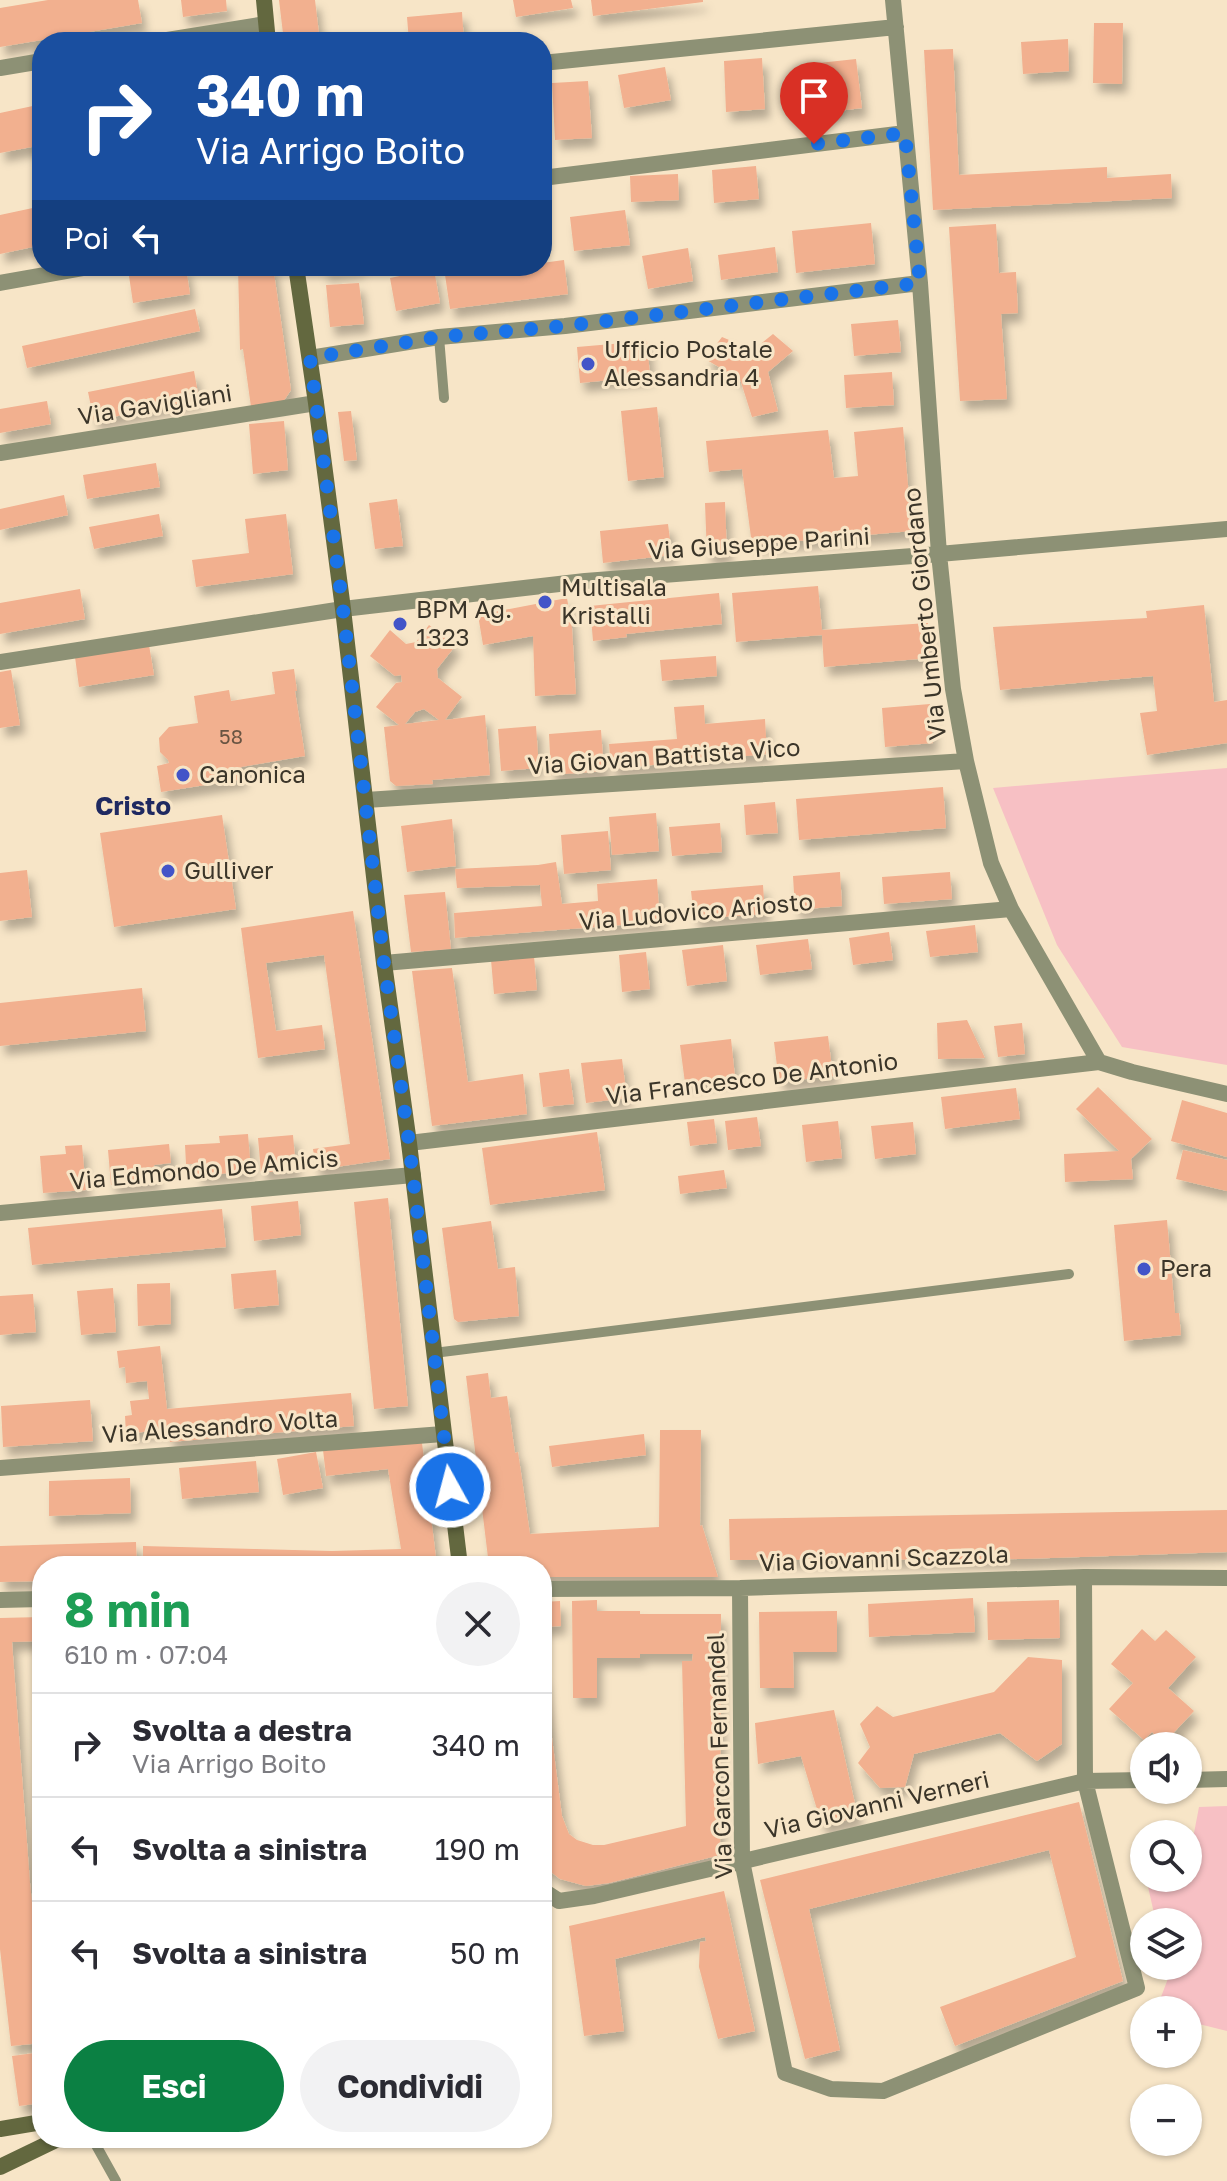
<!DOCTYPE html>
<html lang="it">
<head>
<meta charset="utf-8">
<style>
	:root { --surface:#fff; --page:#f2f2f3; --text:#2b2b33; --muted:#7c7c81; --line:#e1e1e2; --accent:#0b8043 }
	body { margin:0; font-family:"Golos Text",sans-serif; background:var(--page); color:var(--text); height:100vh; display:flex; flex-direction:column; font-size:30px; white-space:nowrap }
	* { box-sizing:border-box; margin:0 }
	p { font-size:26px; color:var(--muted) }
	.icon { flex:none; width:44px; height:44px; fill:none; stroke:currentColor; stroke-width:2; stroke-linecap:round; stroke-linejoin:round }
	.map { position:relative; flex:1; overflow:hidden }
	.sheet { position:absolute; left:32px; top:1556px; width:520px; height:592px; display:flex; flex-direction:column; background:var(--surface); border-radius:32px; box-shadow:0 2px 6px #0004 }
	.sheet>* { flex:none }
	.top-card { position:absolute; left:32px; top:32px; width:520px; height:244px; border-radius:32px; box-shadow:0 2px 6px #0004; background:#1a4fa0; color:#fff; overflow:hidden }
	.tools { position:absolute; left:1130px; top:1732px; display:grid; gap:16px }
	.tools a { display:grid; place-items:center; width:72px; height:72px; border-radius:50%; background:var(--surface); box-shadow:0 2px 6px #0004; font-size:40px }
	.pin { position:absolute; display:grid; place-items:center; width:68px; height:68px; color:#fff; margin:-82px -34px; border-radius:50% 50% 50% 0; rotate:-45deg; box-shadow:0 0 8px #0007 }
	.pin .icon { rotate:45deg }
	.me { position:absolute; width:88px; margin:-44px; rotate:353deg; stroke-linejoin:round; filter:drop-shadow(0 0 6px #0008) }
	.turn { display:flex; align-items:center; gap:28px; height:168px; padding:0 32px; font-size:36px }
	.turn .icon { width:104px; height:104px; stroke-width:2.5 }
	.turn b { display:block; font-size:56px; line-height:68px }
	.then { display:flex; align-items:center; height:76px; padding:0 32px; background:#0003; gap:16px; font-size:30px }
	.round { display:grid; place-items:center; flex:none; width:84px; height:84px; border-radius:42px; background:var(--page) }
	.head { display:flex; align-items:center; justify-content:space-between; height:136px; padding:0 32px }
	h1 { font-size:48px; font-weight:700; line-height:60px; color:#1e9e55 }
	.primary-button { display:flex; gap:16px; margin-top:auto; padding:16px 32px }
	.primary-button a { flex:1; height:92px; border-radius:48px; background:var(--accent); color:#fff; font-size:32px; font-weight:700; line-height:92px; text-align:center }
	.primary-button a+a { background:var(--page); color:var(--text) }
	ul { padding:0; list-style:none }
	li { display:flex; align-items:center; gap:24px; height:104px; padding:0 32px; border-top:2px solid var(--line) }
	li div { flex:1 }
	li b { display:block; font-size:30px }
	li em { font-style:normal }
	.map>svg:first-child { display:block }
</style>
</head>
<body>
<div class="map">
<svg width="1227" height="2181" viewBox="0 0 1227 2181">
	<defs>
		<filter id="shadow"><feDropShadow dx="5" dy="9" stdDeviation="4" flood-color="#0004"/></filter>
	</defs>
	<rect width="100%" height="100%" fill="#f7e5c7"/>
	<path fill="#f7c0c4" d="M1227 768V1065L1122 1047 1057 945 993 788Z
		M1227 1806V2031L1203 2025 1188 2023V2010H1156L1169 1976 1167 1966H1188V1922H1156L1146 1878H1188V1834L1194 1833 1199 1807Z"/>
	<path fill="#f2b08f" fill-rule="evenodd" filter="url(#shadow)" d="M48 0H138L142 23 0 47V8Z
		M181 0H226L227 11 183 17Z
		M279 0H315L320 42H284Z
		M513 0H571L573 8 516 17Z
		M591 0H703V2L593 16Z
		M462 12 464 42H409L407 17Z
		M1094 23H1123L1122 84 1093 83Z
		M1068 39 1069 71 1023 74 1021 42Z
		M953 49 959 175 1107 167V178L1171 174 1172 198 933 210 924 50Z
		M762 58 765 109 726 112 724 61Z
		M856 59 862 108 806 115 800 65Z
		M665 67 671 100 624 108 618 75Z
		M588 81 592 138 555 140 552 83Z
		M42 104V145L0 153V113Z
		M756 166 759 199 714 203 712 170Z
		M678 174 679 200 631 202 630 176Z
		M42 206V245L0 254V215Z
		M625 210 630 245 574 251 570 217Z
		M871 223 875 264 796 273 792 231Z
		M996 224 999 273 1016 272 1018 313 1001 314 1007 399 960 401 949 227Z
		M775 247 778 272 721 280 718 255Z
		M688 248 693 281 648 289 642 256Z
		M564 260 568 294 450 309 445 275 514 266H542V263Z
		M238 266H273L291 390 283 402 251 407 243 349 240 350Z
		M322 266H360V269L323 273Z
		M186 267 190 294 133 303 129 276Z
		M434 269 440 303 396 311 390 278Z
		M359 283 364 324 330 327 326 285Z
		M195 309 200 331 27 368 22 346Z
		M898 320 901 352 854 356 851 324Z
		M773 334 793 351 768 372 778 411 752 417 740 379 705 359 722 337 753 350Z
		M647 341 650 376 580 383 577 347Z
		M194 371 199 399 94 421 88 392Z
		M892 372 894 405 846 408 844 375Z
		M47 401 51 424 0 433V409Z
		M657 407 664 477 628 481 621 411Z
		M351 411 357 460 344 461 338 412Z
		M284 421 288 470 253 474 249 424Z
		M903 427 912 531 752 545 742 469 709 472 706 441 828 430 834 478 858 476 854 432Z
		M156 463 160 487 87 499 83 475Z
		M64 495 68 515 0 530V509Z
		M397 499 403 546 375 549 369 503Z
		M725 502 727 555 707 556 705 503Z
		M159 514 163 536 94 549 89 527Z
		M286 514 293 574 196 587 192 560 249 553 245 519Z
		M668 524 672 555 603 563 600 531Z
		M818 586 822 630 928 623 930 658 824 667 822 635 736 642 732 593Z
		M80 589 85 619 0 634V603Z
		M719 593 722 624 626 634 627 637 593 641 590 606Z
		M567 598 572 628 576 694 535 696 533 636 483 645 478 615Z
		M1204 605 1214 702 1227 700V743L1147 755 1140 713 1157 711 1153 676 1000 690 993 627 1147 618 1146 611Z
		M429 625 456 645 437 669 438 678 462 697 445 720 485 715 490 775 432 780 433 784 396 786 390 781 384 727 399 725 376 707 396 683 402 682 401 675 395 676 370 656 390 630 406 644 416 642ZM424 709 439 720 405 724 415 712Z
		M149 645 154 675 79 687 75 657Z
		M716 656 717 676 662 681 660 660Z
		M294 669 297 691H295L305 756 241 767 243 779 161 792 157 766 169 763 168 760 160 752 159 738 169 727 198 723 194 696 229 690 231 701 275 694 272 672Z
		M11 670 20 725 0 728V672Z
		M930 704 933 743 885 747 882 708Z
		M704 705 705 724 765 719 767 754 611 769 609 744 677 739 674 707Z
		M536 726 539 768 501 771 498 729Z
		M601 730 604 771 551 775 549 734Z
		M943 787 946 828 799 840 796 799Z
		M775 802 778 833 746 835 744 805Z
		M656 813 659 851 612 855 609 817Z
		M222 815 236 909 114 927 100 833Z
		M452 819 456 866 407 872 401 826Z
		M720 823 722 852 672 856 669 827Z
		M608 831 611 870 564 874 561 835Z
		M556 862 562 904 598 901 597 884 657 879 660 922 455 938 454 913 542 906 540 885 457 888 455 869 538 865Z
		M27 870 32 917 0 921V873Z
		M840 872 842 906 795 910 793 876Z
		M950 872 952 899 884 904 882 877Z
		M763 885 765 914 694 919 691 891Z
		M445 892 451 949 411 952 404 895Z
		M353 911 390 1159 316 1170 313 1149 350 1144 324 955 266 963 276 1031 322 1025 325 1049 258 1058 241 928Z
		M975 925 978 952 930 957 926 931Z
		M889 932 893 960 853 965 849 938Z
		M808 939 812 969 760 975 756 945Z
		M723 945 727 981 687 986 682 950Z
		M646 952 650 989 622 992 619 955Z
		M534 956 537 990 494 994 491 960Z
		M452 968 468 1082 523 1074 527 1114 432 1126 412 971Z
		M142 988 146 1031 0 1046V1003Z
		M967 1020 985 1058 938 1059 937 1023Z
		M1022 1023 1025 1054 998 1057 994 1026Z
		M828 1036 833 1076 779 1082 774 1042Z
		M731 1039 735 1077 685 1083 680 1045Z
		M622 1059 627 1098 586 1103 581 1063Z
		M569 1069 574 1104 543 1107 539 1073Z
		M1098 1087 1152 1139 1131 1159 1133 1179 1065 1182 1064 1154 1119 1151 1076 1109Z
		M1016 1088 1020 1119 945 1129 941 1097Z
		M1182 1100 1227 1113V1157L1171 1141Z
		M757 1117 761 1146 728 1150 725 1121Z
		M714 1119 717 1143 690 1146 687 1122Z
		M838 1121 842 1158 806 1162 802 1125Z
		M913 1122 916 1154 875 1159 871 1126Z
		M597 1132 605 1190 490 1205 482 1148Z
		M248 1134 251 1171 197 1176 196 1164H186L185 1145 220 1143 219 1136Z
		M293 1135 296 1169 261 1173 258 1138Z
		M169 1144 171 1163 154 1165 156 1181 111 1185 108 1150Z
		M82 1145 86 1190 43 1193 40 1156 66 1154 65 1146Z
		M1183 1150 1227 1160V1191L1176 1179Z
		M724 1170 727 1188 680 1194 678 1176Z
		M388 1198 408 1406 374 1409 354 1202Z
		M298 1201 301 1235 254 1241 251 1206Z
		M222 1209 226 1247 32 1265 28 1228Z
		M1167 1220 1175 1313H1179L1181 1335 1124 1341 1114 1225Z
		M491 1221 498 1269 515 1267 519 1316 458 1322 454 1319 442 1228Z
		M276 1270 279 1305 234 1309 231 1274Z
		M170 1283 171 1324 138 1326 137 1284Z
		M113 1288 116 1332 81 1335 77 1291Z
		M33 1294 36 1332 0 1335V1296Z
		M160 1346 167 1409 351 1393 354 1426 170 1442 168 1429 126 1434 125 1416 132 1415 130 1401 149 1399 147 1381 126 1383 125 1367 119 1368 117 1351Z
		M488 1373 491 1398 507 1396 515 1453 518 1452 530 1534 659 1527 660 1430H701L700 1526 702 1525 718 1577H542V1566H489L466 1376Z
		M90 1400 93 1441 3 1447 1 1406Z
		M644 1434 646 1455 552 1467 549 1446Z
		M422 1443 437 1566H143V1546L332 1551 401 1549 388 1469 326 1476 323 1450Z
		M316 1452 323 1488 283 1495 277 1459Z
		M256 1461 259 1492 182 1499 179 1468Z
		M130 1478 131 1513 49 1516V1481Z
		M1227 1510V1552L1021 1559 730 1560 729 1519Z
		M136 1542 137 1566H42V1581L0 1582V1546Z
		M973 1598 975 1632 869 1637 868 1604Z
		M597 1600V1611H640V1614H721L720 1855 609 1883 586 1886 560 1879 542 1865V1676L544 1675 562 1816 569 1834 577 1840 593 1845H604L686 1826 682 1661H692L693 1654H640V1658H597V1698H573L572 1601Z
		M1059 1600 1060 1638 988 1640 987 1602Z
		M560 1601 561 1626 542 1627V1602Z
		M837 1611V1652H793L794 1688H760L759 1612Z
		M42 1617V1641L12 1642 30 1883 42 2005V2043L11 2046 0 1949V1618Z
		M1142 1629 1155 1641 1166 1630 1196 1657 1168 1688 1194 1711 1164 1743 1152 1732 1144 1740 1109 1709 1133 1683 1111 1664Z
		M1028 1657 1062 1660V1744L1037 1761 1000 1733 914 1754 905 1787 880 1788 858 1763 870 1747 860 1724 877 1706 893 1717 994 1692Z
		M834 1710 858 1817 822 1826 801 1756 758 1764 755 1723Z
		M1079 1802 1123 1981 955 2046 940 2007 1076 1957 1049 1850 809 1909 840 2050 805 2059 760 1880Z
		M724 1891 755 2031 718 2039 699 1967 700 1942 706 1941 705 1937 615 1959 624 2031 584 2036 569 1926Z
		M42 2052V2103L19 2106 12 2056Z"/>
	<g fill="none" stroke-linecap="round" stroke-linejoin="round">
		<path stroke="#8d9175" stroke-width="10" d="M439 337 444 398
			M434 1353 1069 1274
			M92 2138 116 2181"/>
		<path stroke="#8d9175" stroke-width="16" d="M893 0 920 283 939 554 953 689 966 761 991 863 1011 909 1099 1062 1132 1072 1227 1094
			M155 42 266 24
			M542 63 896 27
			M0 68 42 61
			M542 178 905 133
			M0 283 95 266
			M310 358 439 337 565 326 920 283
			M0 453 316 403
			M0 662 343 609 585 581 939 554 1227 529
			M366 800 966 761
			M384 963 1011 909
			M409 1143 1099 1062
			M0 1213 413 1175
			M0 1468 443 1434
			M740 1588 742 1861 785 2073 831 2089 883 2091 1137 1988 1085 1781 1084 1577
			M542 1589 740 1588 1084 1577 1227 1578
			M0 1600 42 1599
			M1188 1780 1227 1779
			M542 1890 559 1901 594 1896 1085 1781 1144 1780"/>
		<path stroke="#63683f" stroke-width="16" d="M264 0 268 42
			M296 266 316 403 343 609 384 963 409 1143 460 1566
			M0 2129 42 2122
			M0 2167 60 2138"/>
	</g>
	<g fill="none" stroke-linecap="round" stroke-linejoin="round">
		<path stroke="#1a73e8" stroke-width="14" stroke-dasharray="0 25.2" d="M450 1487 409 1143 384 963 343 609 310 358 439 337 565 326 920 283 905 133 814 144"/>
	</g>
	<g fill="#4254c8" stroke="#f7e5c7" stroke-width="3">
		<circle cx="588" cy="364" r="8"/>
		<circle cx="545" cy="602" r="8"/>
		<circle cx="400" cy="624" r="8"/>
		<circle cx="183" cy="775" r="8"/>
		<circle cx="168" cy="871" r="8"/>
		<circle cx="1144" cy="1269" r="8"/>
	</g>
	<g text-anchor="middle" stroke-width="6" stroke-linejoin="round" paint-order="stroke">
		<g font-size="20" fill="#695442">
			<text x="231" y="744">58</text>
		</g>
		<g font-size="24" fill="#3b3529" stroke="#f7e5c7" text-anchor="start">
			<text x="604" y="358">Ufficio Postale<tspan x="604" dy="28">Alessandria 4</tspan></text>
			<text x="561" y="596">Multisala<tspan x="561" dy="28">Kristalli</tspan></text>
			<text x="416" y="618">BPM Ag.<tspan x="416" dy="28">1323</tspan></text>
			<text x="199" y="783">Canonica</text>
			<text x="184" y="879">Gulliver</text>
			<text x="1160" y="1277">Pera</text>
		</g>
		<g font-size="24" fill="#3b3529" stroke="#f7e5c7">
			<text transform="translate(155 405) rotate(-9)" y="8">Via Gavigliani</text>
			<text transform="translate(759 544) rotate(-4)" y="8">Via Giuseppe Parini</text>
			<text transform="translate(925 614) rotate(-96)" y="8">Via Umberto Giordano</text>
			<text transform="translate(664 757) rotate(-4)" y="8">Via Giovan Battista Vico</text>
			<text transform="translate(696 912) rotate(-5)" y="8">Via Ludovico Ariosto</text>
			<text transform="translate(752 1079) rotate(-7)" y="8">Via Francesco De Antonio</text>
			<text transform="translate(204 1170) rotate(-5)" y="8">Via Edmondo De Amicis</text>
			<text transform="translate(220 1427) rotate(-4)" y="8">Via Alessandro Volta</text>
			<text transform="translate(884 1559) rotate(-2)" y="8">Via Giovanni Scazzola</text>
			<text transform="translate(720 1756) rotate(-92)" y="8">Via Garcon Fernandel</text>
			<text transform="translate(877 1805) rotate(-13)" y="8">Via Giovanni Verneri</text>
		</g>
		<g font-size="26" font-weight="bold" fill="#1f2961" stroke="#f7e5c7">
			<text x="133" y="815">Cristo</text>
		</g>
	</g>
</svg>
<div class="tools">
<a><svg class="icon" aria-label="sound" viewBox="0 0 24 24"><path d="M4 9h4l5-4v14l-5-4H4zM17 9q2 3 0 6"/></svg></a>
<a><svg class="icon" aria-label="search" viewBox="0 0 24 24"><circle cx="10" cy="10" r="6"/><path d="M15 15l6 6"/></svg></a>
<a><svg class="icon" aria-label="layers" viewBox="0 0 24 24"><path d="M12 4l9 5-9 5-9-5zM3 14l9 5 9-5"/></svg></a>
<a>+</a>
<a>−</a>
</div>
<div class="pin" style="left:814px;top:144px;background:#d93025"><svg class="icon" aria-label="arrive" viewBox="0 0 24 24"><path d="M6 21V4h12l-3 4 3 4H6"/></svg></div>
<svg class="me" style="left:450px;top:1487px" viewBox="-20 -20 40 40"><circle r="17" fill="#1a73e8" stroke="#fff" stroke-width="3"/><path d="M0-11L8 9 0 5-8 9z" fill="#fff"/></svg>
<div class="top-card">
<div class="turn"><svg class="icon" aria-label="right" viewBox="0 0 24 24"><path d="M7 20v-9h11M14 6l5 5-5 5"/></svg><div><b>340 m</b>Via Arrigo Boito</div></div>
<div class="then">Poi<svg class="icon" aria-label="left" viewBox="0 0 24 24"><path d="M17 20v-9H6M10 6l-5 5 5 5"/></svg></div>
</div>
<section class="sheet">
<div class="head"><div><h1>8 min</h1><p>610 m · 07:04</p></div><a class="round"><svg class="icon" aria-label="close" viewBox="0 0 24 24"><path d="M6 6l12 12M18 6L6 18"/></svg></a></div>
<ul>
<li><svg class="icon" aria-label="right" viewBox="0 0 24 24"><path d="M7 20v-9h11M14 6l5 5-5 5"/></svg><div><b>Svolta a destra</b><p>Via Arrigo Boito</p></div><em>340 m</em></li>
<li><svg class="icon" aria-label="left" viewBox="0 0 24 24"><path d="M17 20v-9H6M10 6l-5 5 5 5"/></svg><div><b>Svolta a sinistra</b></div><em>190 m</em></li>
<li><svg class="icon" aria-label="left" viewBox="0 0 24 24"><path d="M17 20v-9H6M10 6l-5 5 5 5"/></svg><div><b>Svolta a sinistra</b></div><em>50 m</em></li>
</ul>
<div class="primary-button"><a>Esci</a><a>Condividi</a></div>
</section>
</div>
</body>
</html>
